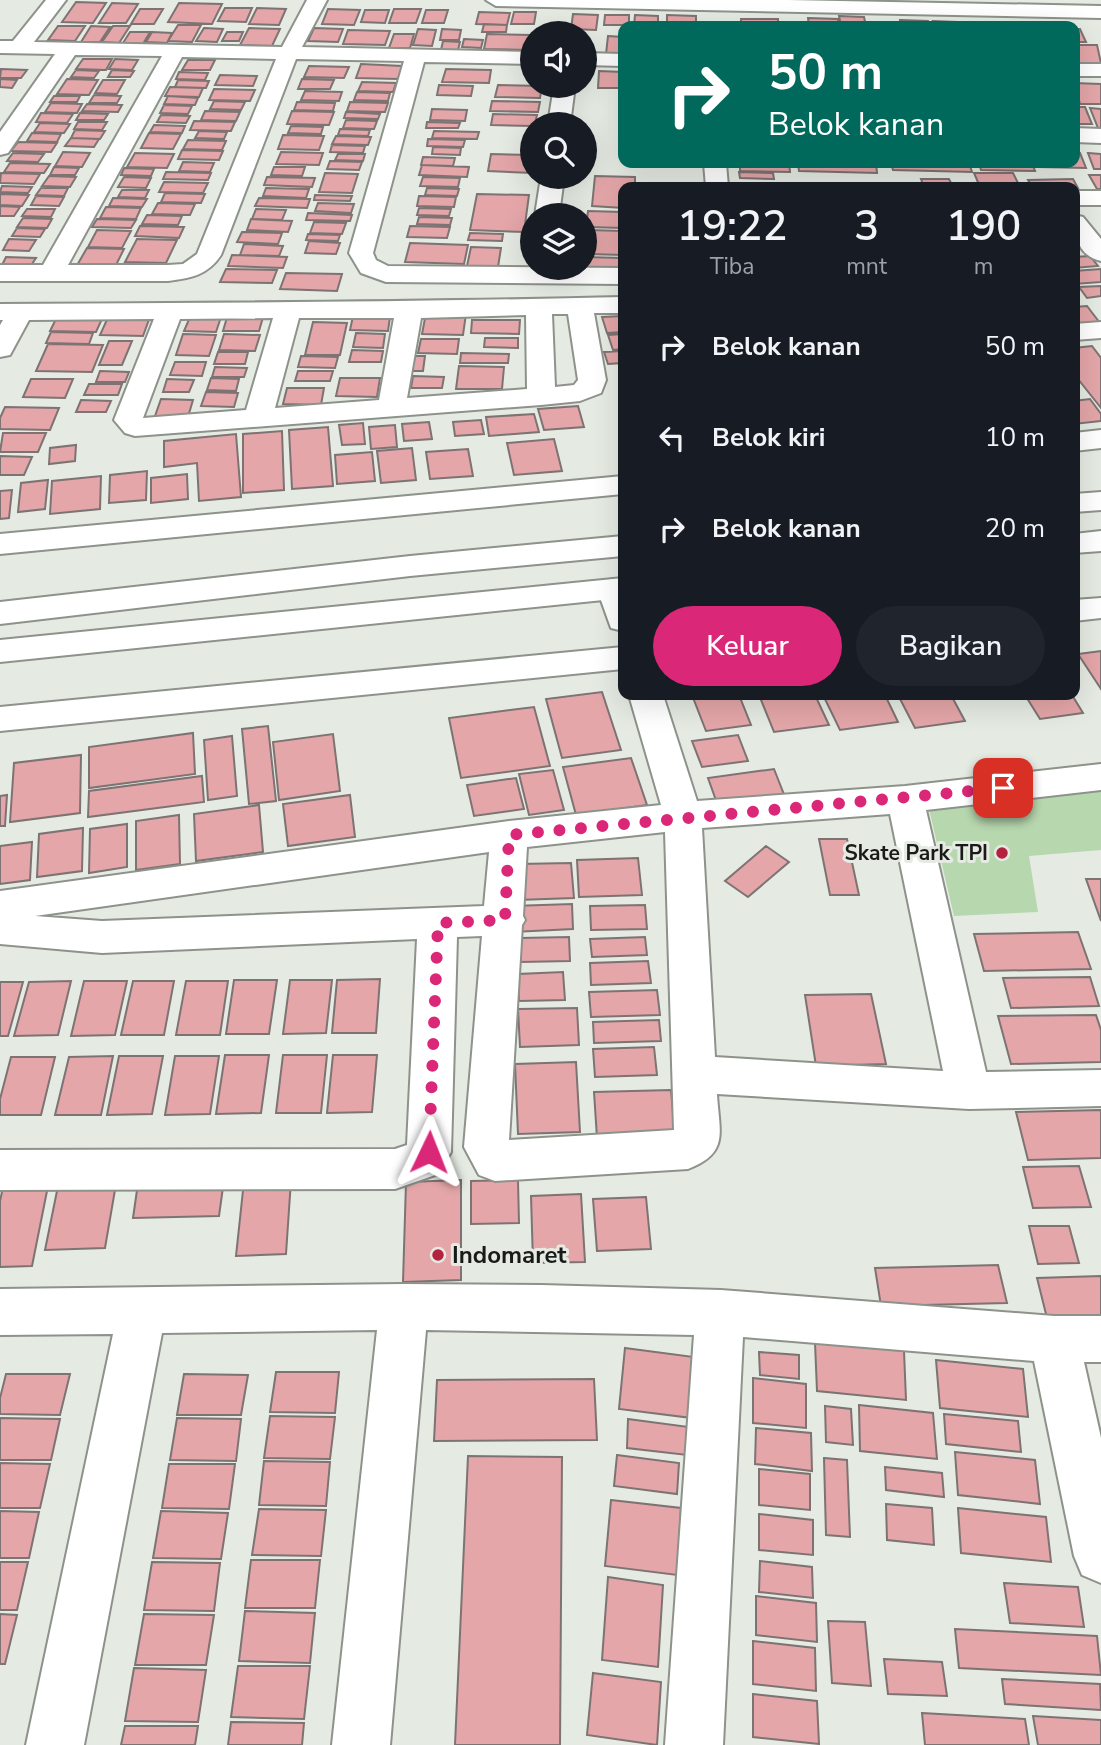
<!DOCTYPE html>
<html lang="id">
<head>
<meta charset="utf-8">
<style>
	:root { --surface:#171b24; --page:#20242c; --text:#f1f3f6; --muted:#9ea1a6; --accent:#db2777 }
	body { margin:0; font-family:"Nunito Sans",sans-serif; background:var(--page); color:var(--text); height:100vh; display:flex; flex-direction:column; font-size:26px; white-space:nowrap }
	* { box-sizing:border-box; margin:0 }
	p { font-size:23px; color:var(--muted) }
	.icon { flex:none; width:38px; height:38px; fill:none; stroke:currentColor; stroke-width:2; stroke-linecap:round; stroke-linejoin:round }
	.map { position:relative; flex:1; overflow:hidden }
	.details { position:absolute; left:618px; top:182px; width:462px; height:518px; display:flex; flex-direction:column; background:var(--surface); border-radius:14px; box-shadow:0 7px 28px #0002 }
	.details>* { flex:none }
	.guide { position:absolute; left:618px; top:21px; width:462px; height:147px; border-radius:14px; box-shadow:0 7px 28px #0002; background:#00695c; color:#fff; overflow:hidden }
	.controls { position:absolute; left:520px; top:21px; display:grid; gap:14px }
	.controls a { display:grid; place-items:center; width:77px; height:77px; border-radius:50%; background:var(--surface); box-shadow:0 7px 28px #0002; font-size:35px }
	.pin { position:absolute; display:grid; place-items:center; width:60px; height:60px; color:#fff; margin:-30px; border-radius:14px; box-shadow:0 4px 10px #0006 }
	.me { position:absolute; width:77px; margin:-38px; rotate:2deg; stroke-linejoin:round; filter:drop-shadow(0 0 5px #0008) }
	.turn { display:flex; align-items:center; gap:24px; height:147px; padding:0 35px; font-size:32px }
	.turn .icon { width:91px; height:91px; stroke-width:2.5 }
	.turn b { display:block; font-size:49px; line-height:60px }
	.eta { display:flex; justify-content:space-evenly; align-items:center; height:119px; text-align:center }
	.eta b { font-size:42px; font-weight:600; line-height:49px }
	.primary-button { display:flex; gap:14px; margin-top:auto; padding:14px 35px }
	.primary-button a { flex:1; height:80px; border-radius:42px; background:var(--accent); color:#fff; font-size:28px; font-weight:600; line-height:80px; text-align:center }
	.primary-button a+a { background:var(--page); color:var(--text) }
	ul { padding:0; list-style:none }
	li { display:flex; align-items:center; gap:21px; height:91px; padding:0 35px }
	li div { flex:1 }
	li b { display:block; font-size:26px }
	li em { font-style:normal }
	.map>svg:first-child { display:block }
</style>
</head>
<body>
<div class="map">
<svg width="1101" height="1745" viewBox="0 0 1101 1745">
	<rect width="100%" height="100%" fill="#e5ebe3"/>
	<path fill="#b7d7ae" d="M1101 791V850L1029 856 1038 912 954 916 929 809Z"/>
	<path fill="#e4a6a8" stroke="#7d7373" stroke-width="2" d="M76 2 106 3 93 23 62 22Z
		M112 3 138 4 126 23H99Z
		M179 3 222 4 212 24 168 22Z
		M225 8H252L246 22 218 21Z
		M257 8 286 9 279 25 249 24Z
		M140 9H163L154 24H131Z
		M328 9 360 10 354 25 322 24Z
		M394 9H421L416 23H389Z
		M365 10H389L385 23 361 22Z
		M426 10H448L444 23H422Z
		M479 12 510 13 507 25 476 24Z
		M514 12H536L534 24H511Z
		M573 14 598 15 596 30 571 29Z
		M605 15H629V25H604Z
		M635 15 658 16V26H634Z
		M667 15 696 16V26H667Z
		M839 16 864 17 866 26H841Z
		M808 18 838 19 839 26H809Z
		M741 19H778V26H741Z
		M900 20 928 21 929 26H901Z
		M933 21 957 22 958 26H935Z
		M484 24 507 25 506 32H482Z
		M178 25H201L192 42 168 41Z
		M58 26H85L75 41 48 40Z
		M91 26 110 27 100 42H81Z
		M113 26H130L119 43 102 42Z
		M204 28 223 29 217 42 196 41Z
		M249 28 280 29 272 46 240 45Z
		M314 28 343 29 338 42 308 41Z
		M418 29 436 30 432 46 413 45Z
		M442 29 461 30 459 40H440Z
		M1074 29H1080L1086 42H1074Z
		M348 30 390 31 385 45 343 44Z
		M130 32H150L143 44 123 43Z
		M152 32 172 33 167 43 146 42Z
		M227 32H243L239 41H222Z
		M394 34H414L410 48H389Z
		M487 34 530 35 527 50 484 49Z
		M608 36 623 37V54H606Z
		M464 39 483 40 481 48 462 47Z
		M443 41 460 42 458 50H441Z
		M1074 45H1097L1101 63H1077Z
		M83 59H112L106 70 76 69Z
		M115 59 138 60 132 70 109 69Z
		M188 60H215L210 70H182Z
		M361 64 402 66 398 79 356 78Z
		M309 66 349 67 344 78 304 77Z
		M1 69 27 70 21 78H0Z
		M446 69 491 70 489 83 442 82Z
		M76 70 99 71 94 78 71 77Z
		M112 70 134 71 130 77H108Z
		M599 71 623 72V88H598Z
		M179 72 208 73 205 80 176 79Z
		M220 75 257 76 253 86 215 85Z
		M0 79 17 80 12 88 0 87Z
		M67 79 98 80 89 95 57 94Z
		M302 79 334 80 330 89H298Z
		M103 80H125L117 94 95 93Z
		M178 80 209 81 206 88 175 87Z
		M362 82 396 83 393 92 358 91Z
		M1074 83 1101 84V104H1080Z
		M439 85 473 86 471 96 437 95Z
		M498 85 542 86 540 98 495 97Z
		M170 87 203 88 199 97 165 96Z
		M214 89 255 90 250 101 209 100Z
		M305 91 342 92 339 101 301 100Z
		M357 92 390 93 388 101 354 100Z
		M94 95 121 96 117 103H89Z
		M54 96H80L77 102H50Z
		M168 96 198 98 195 105 164 104Z
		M214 101 245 102 241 110 210 109Z
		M492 101 540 102 538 112 490 111Z
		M297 102 335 103 333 111 294 110Z
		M350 102 388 103 385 112 347 111Z
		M51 103 82 104 77 113 45 112Z
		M87 104 122 105 118 112 82 111Z
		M164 105 192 106 188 114 160 113Z
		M1074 107H1085L1092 124H1074Z
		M1090 108 1101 109V128H1098Z
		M432 109 467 110 465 121 430 120Z
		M205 111 240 112 236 121 201 120Z
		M292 111 334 112 329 125 287 124Z
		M346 112 380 114 378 119 344 118Z
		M41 113 73 114 67 123 36 122Z
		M80 113 108 114 104 120H76Z
		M493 114 537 115 535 124 532 126 491 125Z
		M161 115 190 116 186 123 157 122Z
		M346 120 377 121 374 129 343 128Z
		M194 121 235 122 231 131 190 130Z
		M78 122H107L102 130 74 129Z
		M427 122 460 123 458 128H426Z
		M40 123 70 124 64 133 34 132Z
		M154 125 185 126 182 133 150 132Z
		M291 126 323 127 321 134 288 133Z
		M340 129 370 130 368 136 338 135Z
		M75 130 105 131 100 139 71 138Z
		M199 131 227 132 224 139 195 138Z
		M434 131 479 132 477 139 432 138Z
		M32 133 61 134 57 142 27 141Z
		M149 133 181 134 173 149 141 148Z
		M283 135 324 136 319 150 278 149Z
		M336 136 371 137 368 145 332 144Z
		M71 138 99 139 94 147 65 146Z
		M428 139 465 140 463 147 427 146Z
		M188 140 226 141 222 150 183 149Z
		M18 142 57 143 51 152 11 151Z
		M332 145 365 146 363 153 330 152Z
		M433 147 461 148 460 155 432 154Z
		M182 150 223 151 219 160 178 159Z
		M63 152 90 153 82 167 55 166Z
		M281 152 323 153 319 165 276 164Z
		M1074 152 1080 153 1086 168 1038 167 1036 163H1074Z
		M13 153 44 154 38 162 7 161Z
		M135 153 174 154 167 168 127 167Z
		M1088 153 1101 154V169H1094Z
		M338 154H365L363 161 335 160Z
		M491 154 532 155V173L488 171Z
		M423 157 455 158 453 166 421 165Z
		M330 161 362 162 359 170 327 169Z
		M183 162 214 163 210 172 179 171Z
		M10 163 50 164 44 173 4 172Z
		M740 163H789L790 172 740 171Z
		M798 163H876L877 173 799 171Z
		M891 163H969L972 172 893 170Z
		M979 163H1032L1035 171 981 170Z
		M422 165 469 167 467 177 419 175Z
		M54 167 79 168 75 175H50Z
		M274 167H305L302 176 271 175Z
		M124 168 154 169 151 176 121 175Z
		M166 172 211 173 208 180 163 179Z
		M739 172 773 173 774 179 740 178Z
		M1 173 40 174 34 184 0 183Z
		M325 173 358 174 352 193 319 192Z
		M974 173H1013L1020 187H980Z
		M1089 175H1101V189H1097Z
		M49 176 76 177 70 187 42 186Z
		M595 176 635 177V187H623V208L592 206Z
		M124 177 151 178 146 188 118 187Z
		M267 177 315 178 312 187 264 185Z
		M423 177 460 178 458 187 420 186Z
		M921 179H949L953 187H924Z
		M1073 179 1079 190H1074V187H1032L1028 180Z
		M164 182 208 183 203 193 159 192Z
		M2 186 32 187 28 193 0 192Z
		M41 188H68L64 196 36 195Z
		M266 188 309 189 306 198 263 196Z
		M427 188 459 189 457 196 425 195Z
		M122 190H149L145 198 118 197Z
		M165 193 205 194 201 203 161 202Z
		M0 194 29 195 22 206 0 205Z
		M477 194 529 195 524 232 470 230Z
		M315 195 352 196 350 201 314 200Z
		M36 196 64 197 59 206 31 205Z
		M419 196 456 197 454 207 417 206Z
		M113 198 147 199 142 207 109 206Z
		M259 198 310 199 307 208 255 206Z
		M158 203 195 204 190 215 152 214Z
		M318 203 354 204 351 213 315 211Z
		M0 206 20 207 14 216H0Z
		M106 207 141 208 136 219 100 218Z
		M419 208 451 209 449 216 417 215Z
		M27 209H55L51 217 22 216Z
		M256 209 286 210 282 220 252 219Z
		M588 211 623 212V228L586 227Z
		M308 213 352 215 350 221 306 220Z
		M147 215 182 216 178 225 142 224Z
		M419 217 452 218 450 225 417 224Z
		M23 218 52 219 47 228 17 227Z
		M97 219 136 220 131 228 92 227Z
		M251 219 292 221 288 232 247 230Z
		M314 222 346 223 342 234 310 233Z
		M140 226 184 227 179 238 135 236Z
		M410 226 450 227 447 238 407 237Z
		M17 228 45 229 40 237 12 236Z
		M97 230 131 231 122 248 88 247Z
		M589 230 623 231V255L587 254Z
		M242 232 282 233 278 244 237 242Z
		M470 233 503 234 502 241 468 240Z
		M308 234 340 235 338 241 306 240Z
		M9 239 36 240 29 251 3 250Z
		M137 239 177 240 166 263 125 262Z
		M309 241 340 243 336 254 305 253Z
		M410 243 468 245 464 264 405 262Z
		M244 244 283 246 279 256 240 255Z
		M471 247 501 248 498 267 467 266Z
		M87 248 124 249 114 269 76 267Z
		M232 255 287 257 283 268 228 266Z
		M1090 256 1098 266 1074 268V257Z
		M6 257 36 258 28 270 0 269Z
		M584 257 623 258V272L584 268Z
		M226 269 277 270 272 283 220 282Z
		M1101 269V282L1074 284V271Z
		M286 273 342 274 337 291 280 289Z
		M1101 286V296L1087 298 1079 287Z
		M1087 306 1100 323 1074 325V307Z
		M110 313 151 314 143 336 100 335Z
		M426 313 466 314 463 335 422 334Z
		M228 314H264L259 331H223Z
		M353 316 390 317 388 331 350 330Z
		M623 316V332L607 333 602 317Z
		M190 317H221L216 332 184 331Z
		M56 319H102L96 332 50 331Z
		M472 320H520L519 334 471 333Z
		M313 322 347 323 340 355H305Z
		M51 332 93 333 89 344 46 343Z
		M356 333 385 334 383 348 353 347Z
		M183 334 216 335 209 356 176 355Z
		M224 334 260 335 255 351 219 350Z
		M623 334V349L613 350 608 335Z
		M485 338H518V348L484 347Z
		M421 339H459L457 354 418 353Z
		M109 341H132L122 365H99Z
		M48 344 103 345 92 372 36 371Z
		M1092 346 1101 358V408L1074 374V348Z
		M352 350 383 351 381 362H349Z
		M623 351V363L608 364 604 352Z
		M218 352H248L245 364H214Z
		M461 353 509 354 508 363H460Z
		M301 356 338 357 335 368 298 367Z
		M413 356H425L423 371H410Z
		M175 362H206L202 376 170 375Z
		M459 366 504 367 502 389H456Z
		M215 367 247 368 244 377H212Z
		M100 371 129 372 125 382H96Z
		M298 371H333L330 381H295Z
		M413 376 444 377 442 388H411Z
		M211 378 239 379 236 391 207 390Z
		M340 378H380L377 397 336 396Z
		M31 379H73L65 398 23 397Z
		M167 379 194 380 189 392H163Z
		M89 384H122L118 395H84Z
		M287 388H324L321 405 283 404Z
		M206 392 238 393 234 407 201 406Z
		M161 399 193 400 188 417 155 416Z
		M1090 399 1101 414V421L1074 424V401Z
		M81 400 111 401 106 412H76Z
		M578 406 584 427 544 430 538 409Z
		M5 407 59 408 50 430 0 429V418Z
		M534 414 539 432 489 436 486 417Z
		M481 420 484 434 455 436 453 422Z
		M429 422 432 439 404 441 402 424Z
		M363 423 365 444 342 445 339 425Z
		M395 425 397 447 371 449 369 427Z
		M328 427 333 486 292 489 289 430Z
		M282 431 284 490 243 493V434Z
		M3 433H46L38 452H0Z
		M236 434 241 497 199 501 197 463 164 467V441Z
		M554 439 562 471 514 475 507 443Z
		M76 445 75 461 49 464 50 448Z
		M412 448 416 480 381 483 377 451Z
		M468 449 473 476 430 479 426 452Z
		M372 452 375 481 337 484 335 455Z
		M0 456 32 457 24 475H0Z
		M147 471 146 500 109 503 110 475Z
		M187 474 188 499 151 503V478Z
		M101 476 100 509 50 514 52 481Z
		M48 480 45 509 18 512 21 483Z
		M12 490 9 518 0 519V491Z
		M1101 651V689L1078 654Z
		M602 692 621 750 562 758 546 699Z
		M692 695H739L751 725 706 731Z
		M759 695H815L829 725 774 732Z
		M823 695H885L898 722 840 730Z
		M898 695H951L965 721 915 728Z
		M1025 695H1072L1083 713 1040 719Z
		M534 707 550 766 461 778 449 718Z
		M268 726 276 801 249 804 242 729Z
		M193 733 195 774 89 788V747Z
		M333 734 340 791 279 800 273 742Z
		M738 735 748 761 702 767 692 741Z
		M232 736 237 796 208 800 204 740Z
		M81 755 80 813 10 822 14 763Z
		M631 758 647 805 576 815 563 767Z
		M774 769 785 797 718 806 708 778Z
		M553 770 564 810 529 815 519 774Z
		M202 776 204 802 88 817 89 791Z
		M516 778 524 809 474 816 467 785Z
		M7 795 5 826H0V796Z
		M350 795 355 837 288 846 283 804Z
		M259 805 263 852 196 861 194 814Z
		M179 815 180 864 136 870V821Z
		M127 824V867L89 873 90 829Z
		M83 828 82 871 37 877 39 834Z
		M819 839H847L859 895H830Z
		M32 842 30 880 0 884V846Z
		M766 846 789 862 748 897 725 881Z
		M638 858 642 895 579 897 577 860Z
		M571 863 574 898 518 900 517 864Z
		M1086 879H1101V921Z
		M572 904 573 929 513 932 512 906Z
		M645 905 647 929 591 930 590 906Z
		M1078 932 1091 969 984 971 974 934Z
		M569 937 570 961 521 962 520 938Z
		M645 937 647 955 592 957 590 939Z
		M648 961 651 983 591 985 590 963Z
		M563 972 565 1000 519 1001 518 974Z
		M1090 977 1099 1006 1011 1008 1003 978Z
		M380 979 376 1033H332L337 980Z
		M234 980H277L269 1034H226Z
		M290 980H332L326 1033 283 1034Z
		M71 981 58 1035 14 1036 29 982Z
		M84 981H127L115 1035 71 1036Z
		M133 981H174L164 1035H121Z
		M186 981H228L220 1035H176Z
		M0 982H23L8 1036H0Z
		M657 990 660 1015 591 1017 589 992Z
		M871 994 886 1064 816 1066 805 995Z
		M577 1008 579 1045 520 1047 518 1009Z
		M1096 1015 1101 1030V1062L1011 1064 998 1016Z
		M659 1020 661 1041 594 1043 593 1022Z
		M654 1047 657 1075 595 1077 593 1049Z
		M225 1055H269L261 1113 216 1114Z
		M283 1055H327L321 1113H276Z
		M333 1055H377L372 1112 327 1113Z
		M113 1056 101 1115H55L69 1057Z
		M119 1056H163L152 1114 107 1115Z
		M175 1056H219L210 1114 165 1115Z
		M11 1057H55L41 1115H0V1099Z
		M576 1062 580 1132 518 1134 515 1064Z
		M671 1090 675 1135 597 1138 594 1092Z
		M1101 1110V1158L1028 1160 1016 1112Z
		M1079 1166 1091 1207 1033 1208 1023 1167Z
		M224 1180 219 1216 133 1218 138 1183Z
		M291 1180 286 1254 236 1256 244 1181Z
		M461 1180V1280L403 1282 406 1182Z
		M518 1180 519 1223 471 1224V1181Z
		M116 1184 105 1248 45 1250 58 1186Z
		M48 1186 32 1266 0 1267V1201L3 1187Z
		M581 1194 585 1262 533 1263 531 1196Z
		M646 1197 651 1249 597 1251 593 1199Z
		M1029 1226H1069L1079 1263 1038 1264Z
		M998 1265 1007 1303 881 1306 875 1268Z
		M1101 1276V1317L1047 1318 1037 1278Z
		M815 1343 904 1351 906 1400 817 1391Z
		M625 1348 694 1357 692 1418 619 1409Z
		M759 1352 799 1355V1379L760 1375Z
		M936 1360 1023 1369 1028 1417 940 1408Z
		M276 1372H339L335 1413 270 1412Z
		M6 1374H70L60 1415 0 1414V1398Z
		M184 1374 248 1375 241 1415H177Z
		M753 1378 806 1384V1428L753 1423Z
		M594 1379 597 1440 434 1441 437 1380Z
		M859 1405 933 1413 937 1459 860 1451Z
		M825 1406 851 1409 853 1445 826 1442Z
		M944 1414 1018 1421 1021 1452 946 1444Z
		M270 1416 335 1417 330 1459 264 1458Z
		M0 1418 60 1419 51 1460H0Z
		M177 1418 241 1419 236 1461 170 1460Z
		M628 1419 689 1427 687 1455 627 1448Z
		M756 1428 811 1433 812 1471 755 1464Z
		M955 1452 1035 1460 1040 1504 958 1495Z
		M617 1455 679 1463 677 1494 614 1486Z
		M468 1456 562 1457 560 1745H455Z
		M824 1458 847 1460 850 1537 826 1535Z
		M264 1461 330 1462 326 1506 259 1505Z
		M0 1463 50 1464 40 1508H0Z
		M169 1464H235L229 1509 162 1508Z
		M885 1467 942 1473 944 1497 886 1490Z
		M759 1469 810 1474V1510L759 1505Z
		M611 1500 681 1508 677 1575 605 1566Z
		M886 1504 932 1508 934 1545 887 1540Z
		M958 1508 1046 1517 1051 1562 961 1553Z
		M259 1509 326 1510 321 1556 252 1555Z
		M0 1511 39 1512 29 1558H0Z
		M161 1511 228 1513 221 1559 153 1558Z
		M759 1514 813 1520V1555L759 1550Z
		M251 1560H320L315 1608H245Z
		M760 1561 812 1567 813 1598 759 1592Z
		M0 1562H28L17 1610H0Z
		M152 1562 220 1563 214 1611 144 1610Z
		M608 1577 663 1585 658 1667 602 1660Z
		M1004 1583 1078 1587 1084 1627 1010 1623Z
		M756 1596 816 1603 817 1642 756 1635Z
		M245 1611 315 1613 310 1663 239 1661Z
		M0 1614 17 1615 5 1664H0Z
		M144 1614 214 1615 206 1665H135Z
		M828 1621 865 1622 871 1686 832 1683Z
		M955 1629 1097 1636 1101 1675 959 1668Z
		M753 1641 815 1648 816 1691 753 1684Z
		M884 1659 942 1662 947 1696 888 1694Z
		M238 1666H310L304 1719 231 1717Z
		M134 1668 206 1670 198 1722 125 1721Z
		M593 1673 661 1682 657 1745 587 1735Z
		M1002 1679 1100 1684 1101 1710 1005 1704Z
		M753 1694 817 1701 819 1744 753 1737Z
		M922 1713 1025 1719 1029 1745H925Z
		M1033 1716 1101 1720V1745H1038Z
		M231 1722 304 1723 302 1745H228Z
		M125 1726H198L195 1745H121Z"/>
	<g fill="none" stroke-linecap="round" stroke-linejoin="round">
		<defs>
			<path id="minor" d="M46 0H66L34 42 282 47 307 0H327L302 47 532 52V64L424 62 373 253 376 260 388 266 623 268V284L386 282 361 273 349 253 404 61 296 59 221 255C208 275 191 278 168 281H0V265H43L162 56 75 55 8 153 0 155V132L55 54 0 53V41H13ZM182 57 276 59 197 254 183 264 168 265H68Z
				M486 0H788L1101 6V18L496 6Z
				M584 53 623 54V66L584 65Z
				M1074 64H1101V76H1074Z
				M554 86H575L570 124H548Z
				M1074 128 1101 129V143L1074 142Z
				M704 163H726L728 187H706Z
				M541 177H564L559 215H535Z
				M1074 191H1101V205H1074Z
				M1074 215 1083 217 1101 239V261C1078 256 1074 235 1074 215Z
				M623 297V313H594L606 380 601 393 580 401 541 405 135 436 125 433 114 420 154 319 29 320 10 355 0 357V325L3 320H0V304C208 303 415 302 623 297ZM552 314H568L578 380 574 385 555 387ZM526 315 527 389 407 398 421 318ZM273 318 246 410 143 418 180 319ZM299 318H394L379 400 275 408Z
				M1101 322V338L1074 340V324Z
				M1101 430V448L1074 451V433Z
				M623 476V494L0 554V534Z
				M613 579 623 581V631L611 628 597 589 602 582Z
				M1101 598V618L1074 621V600Z
				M623 647V669L0 731V707Z
				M629 695H663L697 801 905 786 1101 764V790L926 810 986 1072 1101 1070V1106L969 1109 717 1094C719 1132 730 1153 688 1169L495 1181 479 1175 464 1147 482 936 457 937 451 1152 438 1174 395 1189 0 1190V1150L395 1149 407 1145 417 939 102 953 0 944V891L509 821 661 805ZM890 814 943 1071 715 1057 702 828ZM665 832 674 1130 509 1140 522 925 525 920 523 916 527 847ZM489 852 484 906 102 921 35 916Z
				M403 1284 541 1285 721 1290 1054 1316H1101V1362H1084L1101 1438V1583L1082 1575 1074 1556 1034 1361 743 1337 723 1745H665L694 1335 426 1330 390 1745H332L377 1330 162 1333 84 1745H26L113 1334 0 1335V1289Z"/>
			<path id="secondary" d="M1101 492V510L1074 512V494Z
				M1101 531V551L1074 553V534Z
				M623 536V556L410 576 0 624V602L410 556Z
				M623 578V598L0 662V640Z"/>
		</defs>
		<use href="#minor" stroke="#8d928b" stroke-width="4"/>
		<use href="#secondary" stroke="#8d928b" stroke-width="4"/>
		<use href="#minor" fill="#fff" fill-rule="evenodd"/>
		<use href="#secondary" fill="#fff" fill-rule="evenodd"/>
	</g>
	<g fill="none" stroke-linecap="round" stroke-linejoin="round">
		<path stroke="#db2777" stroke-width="12" stroke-dasharray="0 21.6" d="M429 1152 438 923 505 920 509 835 1003 788"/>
	</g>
	<g fill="#b5223f" stroke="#e5ebe3" stroke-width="2.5">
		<circle cx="1002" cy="853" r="7"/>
		<circle cx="438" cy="1255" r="7"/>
	</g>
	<g text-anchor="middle" stroke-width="6" stroke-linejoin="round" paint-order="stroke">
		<g font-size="21" font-weight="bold" fill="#191b19" stroke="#e5ebe3" text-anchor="end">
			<text x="988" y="860">Skate Park TPI</text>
		</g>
		<g font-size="24" font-weight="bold" fill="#191b19" stroke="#e5ebe3" text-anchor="start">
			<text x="452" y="1263">Indomaret</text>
		</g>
	</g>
</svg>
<div class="controls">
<a><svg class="icon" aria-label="sound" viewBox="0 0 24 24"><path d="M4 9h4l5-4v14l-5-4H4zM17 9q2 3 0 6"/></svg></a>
<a><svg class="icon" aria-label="search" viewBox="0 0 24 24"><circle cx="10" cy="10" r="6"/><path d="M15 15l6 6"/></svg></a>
<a><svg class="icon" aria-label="layers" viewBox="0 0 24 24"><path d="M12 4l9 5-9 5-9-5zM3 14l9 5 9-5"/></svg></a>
</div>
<div class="pin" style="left:1003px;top:788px;background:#d93025"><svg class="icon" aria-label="arrive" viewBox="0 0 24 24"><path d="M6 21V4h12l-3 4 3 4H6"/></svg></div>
<svg class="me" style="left:429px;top:1152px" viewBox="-20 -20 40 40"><path d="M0-17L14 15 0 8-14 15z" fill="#db2777" stroke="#fff" stroke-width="4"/></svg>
<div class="guide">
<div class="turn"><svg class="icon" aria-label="right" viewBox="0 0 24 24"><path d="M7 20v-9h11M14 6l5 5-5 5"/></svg><div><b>50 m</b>Belok kanan</div></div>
</div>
<section class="details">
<div class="eta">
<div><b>19:22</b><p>Tiba</p></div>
<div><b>3</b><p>mnt</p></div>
<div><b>190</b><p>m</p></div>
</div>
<ul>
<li><svg class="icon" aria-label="right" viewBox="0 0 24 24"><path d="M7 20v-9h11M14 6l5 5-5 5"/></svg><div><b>Belok kanan</b></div><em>50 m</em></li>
<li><svg class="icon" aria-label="left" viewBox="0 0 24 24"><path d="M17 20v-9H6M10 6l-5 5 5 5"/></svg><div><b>Belok kiri</b></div><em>10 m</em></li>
<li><svg class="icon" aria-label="right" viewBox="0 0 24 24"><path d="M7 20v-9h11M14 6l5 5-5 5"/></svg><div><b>Belok kanan</b></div><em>20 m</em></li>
</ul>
<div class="primary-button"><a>Keluar</a><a>Bagikan</a></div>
</section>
</div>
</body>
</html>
